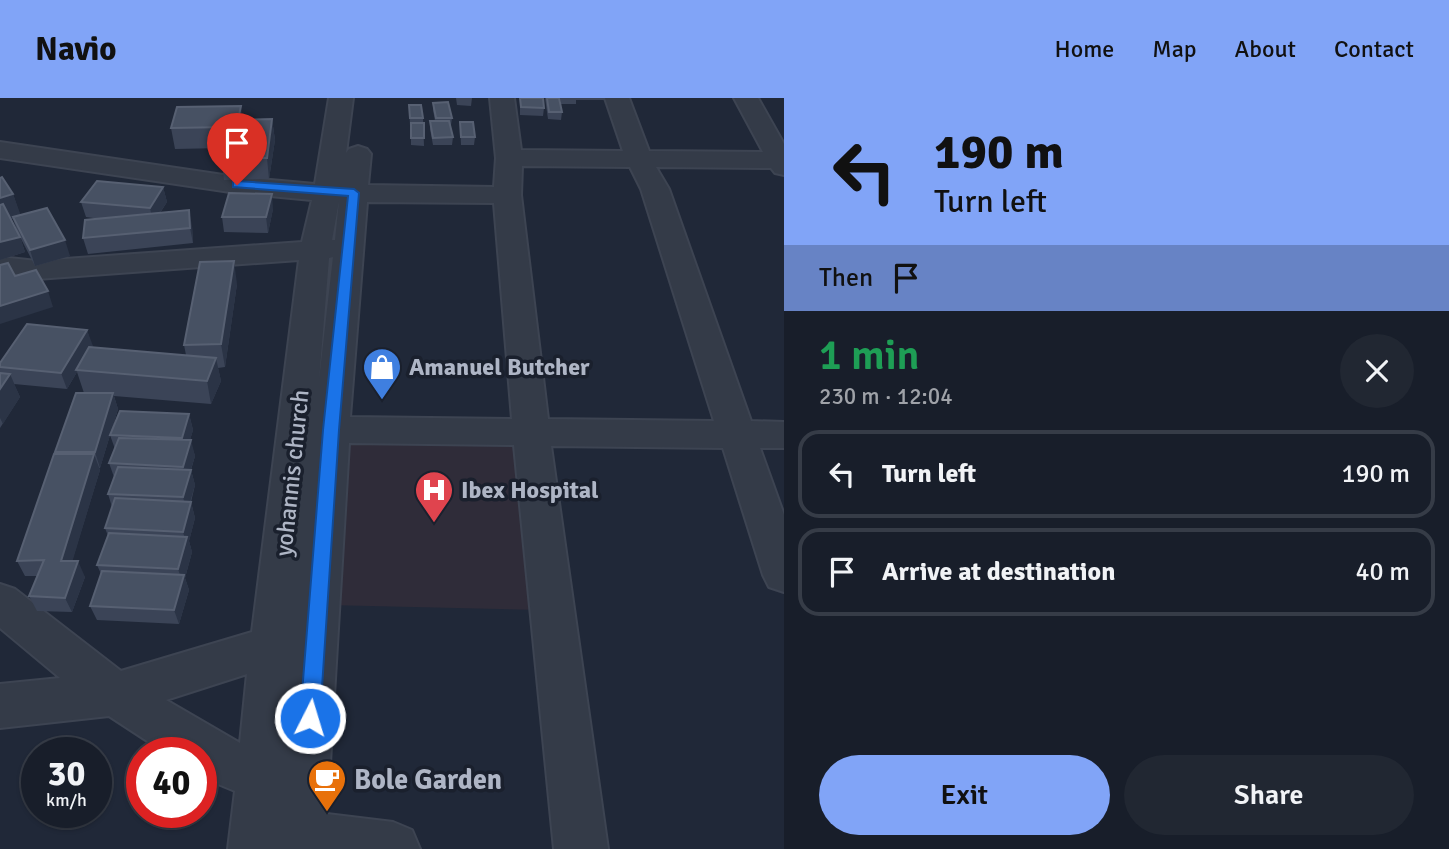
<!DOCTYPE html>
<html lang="en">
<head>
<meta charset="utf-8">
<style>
	:root { --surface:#181e2a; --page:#212732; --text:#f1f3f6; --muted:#9fa2a8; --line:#363c47; --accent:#81a4f7 }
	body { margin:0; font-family:Signika,sans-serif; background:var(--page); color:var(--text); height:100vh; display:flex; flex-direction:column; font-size:26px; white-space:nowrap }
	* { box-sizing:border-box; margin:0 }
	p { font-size:23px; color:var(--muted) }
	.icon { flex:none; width:38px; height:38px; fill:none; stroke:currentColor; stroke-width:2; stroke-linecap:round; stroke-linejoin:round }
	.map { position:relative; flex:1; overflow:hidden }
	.side { display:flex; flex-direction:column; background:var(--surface); width:665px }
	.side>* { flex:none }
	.banner { background:#81a4f7; color:#111; overflow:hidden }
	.speed { position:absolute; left:21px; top:639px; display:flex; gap:14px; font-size:35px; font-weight:700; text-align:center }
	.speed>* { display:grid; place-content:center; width:91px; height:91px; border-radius:50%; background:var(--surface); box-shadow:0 2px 5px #0004,0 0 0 2px var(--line); line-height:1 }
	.speed small { font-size:18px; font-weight:400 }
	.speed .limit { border:10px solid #d22; background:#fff; color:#111 }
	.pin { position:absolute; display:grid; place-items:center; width:60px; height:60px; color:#fff; margin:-72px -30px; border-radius:50% 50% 50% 0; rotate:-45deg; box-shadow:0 0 7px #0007 }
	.pin .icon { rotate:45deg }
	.me { position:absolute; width:77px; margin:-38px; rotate:5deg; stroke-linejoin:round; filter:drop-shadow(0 0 5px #0008) }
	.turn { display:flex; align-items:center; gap:24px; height:147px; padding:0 35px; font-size:32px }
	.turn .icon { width:91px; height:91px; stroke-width:2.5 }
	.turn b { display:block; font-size:49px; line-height:60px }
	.then { display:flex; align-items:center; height:66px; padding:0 35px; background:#0003; gap:14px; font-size:26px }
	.round { display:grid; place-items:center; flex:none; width:74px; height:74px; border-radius:37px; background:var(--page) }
	.overview { display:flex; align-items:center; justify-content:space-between; height:119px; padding:0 35px }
	h1 { font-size:42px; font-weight:600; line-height:52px; color:#1e9e55 }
	.button { display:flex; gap:14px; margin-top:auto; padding:14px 35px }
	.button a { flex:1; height:80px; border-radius:42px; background:var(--accent); color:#111; font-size:28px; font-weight:600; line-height:80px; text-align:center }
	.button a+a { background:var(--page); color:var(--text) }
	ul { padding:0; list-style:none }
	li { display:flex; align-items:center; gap:21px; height:88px; margin:0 14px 10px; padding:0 21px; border:4px solid var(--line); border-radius:21px }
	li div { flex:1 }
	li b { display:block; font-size:26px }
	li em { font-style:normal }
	header { display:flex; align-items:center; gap:42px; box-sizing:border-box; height:98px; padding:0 35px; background:var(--accent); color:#111 }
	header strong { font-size:33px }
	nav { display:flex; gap:38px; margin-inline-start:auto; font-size:24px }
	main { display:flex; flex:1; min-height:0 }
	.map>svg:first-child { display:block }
</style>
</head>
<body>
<header>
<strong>Navio</strong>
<nav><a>Home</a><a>Map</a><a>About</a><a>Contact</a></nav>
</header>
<main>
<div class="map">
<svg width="784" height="751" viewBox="0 0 784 751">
	<rect width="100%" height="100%" fill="#202838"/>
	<path fill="#2f2c39" d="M343 341 524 344 541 512 327 507Z"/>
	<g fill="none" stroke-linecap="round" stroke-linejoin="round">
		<defs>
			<path id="minor" d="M329 0H353L346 55 349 51 358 48 367 51 371 56 368 87 494 89 496 60 490 0H514L521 52 623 53 605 0H629L649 53 763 54 734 0H758L784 46V77L775 75 771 70 656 69 669 91 751 323 784 324V350H760L784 417V494L769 489 763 477 723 350 551 348 608 751H554L514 347 349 345 327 716 393 724 412 732 420 751H228L235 693 201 679V654H164L109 618 0 630V586L60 580 0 530V486L15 491 121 573 252 534 299 162 37 181 0 177V159L37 163 302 144 312 102 237 95 0 60V44L237 79 315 86ZM522 68 630 69 641 91 714 323 548 321 521 97ZM339 103 335 142H332ZM367 104 494 105 512 321 350 319ZM333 159 319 282 329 160ZM247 576 240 645 166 602Z"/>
		</defs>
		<use href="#minor" stroke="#3d4452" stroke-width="4"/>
		<use href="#minor" fill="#343b48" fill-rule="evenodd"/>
	</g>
	<path fill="#3b4457" d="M456 0H472L471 8 457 7Z
		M520 0 544 10 543 18 520 17Z
		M545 0H559L562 14 561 22 548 21Z
		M560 0H605V2H576V6H561Z
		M433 5 452 20 451 27H450L453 39 452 47H433L430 31V23H435L433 12Z
		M409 7 423 20 424 48 411 47V28H410Z
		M243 21H272L275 42 269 81 224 82 221 60 223 50 175 51 171 30Z
		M460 24 475 39 474 47H461Z
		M163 89 167 104 160 115 192 128 193 145 88 156 83 140 100 121 86 119 81 104Z
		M13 96 20 117 70 158 35 168 18 135 13 121H11L20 139 25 154 0 162Z
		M273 111 268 135 224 134 222 119Z
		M237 186 225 269 218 270 221 283 211 306 114 298 118 311 100 370H99L100 372 72 463 85 479 72 514 37 513 29 498 37 478H25L17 463 56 356 55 354 84 295 77 274 67 291 14 286 20 299 0 330V265L87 232 92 249 186 257 184 247Z
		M189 316 193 332 190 342 195 358 191 372 195 387 191 404 195 420 189 443 192 454 185 480 189 492 179 526 97 522 90 508 101 476 97 467 108 438 105 430 112 409 108 396 114 379 109 365 115 351 110 337Z"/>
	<path fill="#2b3446" d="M241 8 244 29 238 22Z
		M272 21 275 42 269 81 267 60Z
		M163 89 167 104 153 125 150 110Z
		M13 96 21 118 0 124V100Z
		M272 96 273 111 268 135 266 119Z
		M189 112 192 128 193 145 190 130Z
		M20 139 25 154 0 162V144Z
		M65 142 70 158 35 168 30 152Z
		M234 163 237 186 225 269 221 246Z
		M48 193 53 209 0 226V208Z
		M87 232 93 248 78 272H76L77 274 67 291 61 275Z
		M216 260 221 283 211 306 207 283Z
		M10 276 20 299 3 326 0 320V291Z
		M113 295 118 311 100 370 95 354Z
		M189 316 193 332 186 356 182 340Z
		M191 342 195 358 187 384 183 369Z
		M94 356 100 372 68 478 61 463Z
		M191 372 195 387 187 415 183 399Z
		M191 404 195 420 189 443 192 454 185 480 189 492 179 526 174 512 182 483 178 471 186 445 183 434Z
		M78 463 85 479 72 514 65 500Z"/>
	<path fill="#475163" stroke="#576072" stroke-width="2" d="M520 0H543L544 10 521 9Z
		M547 0H559L562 14H549Z
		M448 4 452 20H436L433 5Z
		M409 7H421L423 20H410Z
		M241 8 238 22 272 21 267 60H221L228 29 171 30 177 9Z
		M430 23H449L453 39 433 40Z
		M460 24H473L475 39H461Z
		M411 25H424V40H411Z
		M2 79 13 96 0 100V80Z
		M97 83 163 89 150 110 81 104Z
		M229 95 272 96 266 119H222Z
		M3 106 20 139 0 144V107Z
		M47 110 65 142 30 152 13 119Z
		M189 112 190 130 83 140 85 122Z
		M234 163 221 246 184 247 200 164Z
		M8 165 15 178 36 172 48 193 0 208V167Z
		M27 226 87 232 61 275 0 269V265Z
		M89 249 216 260 207 283 76 272Z
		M0 275 10 276 0 291Z
		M76 295H113L95 354H55Z
		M120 313 189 316 182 340 110 337Z
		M119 340 191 342 183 369 109 365Z
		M54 356H94L61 463H78L65 500 29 498 44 462 17 463Z
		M118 369 191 372 183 399 108 396Z
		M115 400 191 404 183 434 105 430Z
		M109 435 187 439 178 471 97 467Z
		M102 473 184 477 174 512 90 508Z"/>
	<path fill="#1a73e8" stroke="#114b97" stroke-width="2" d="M237 83 354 91 359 95 339 332 320 620 317 627 310 630 303 627 300 620 323 332 348 98 233 89V84Z"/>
	<defs>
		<symbol id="shop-pin" viewBox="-11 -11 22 30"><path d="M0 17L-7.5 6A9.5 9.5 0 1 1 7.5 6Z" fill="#3f7fe0" stroke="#1a202d"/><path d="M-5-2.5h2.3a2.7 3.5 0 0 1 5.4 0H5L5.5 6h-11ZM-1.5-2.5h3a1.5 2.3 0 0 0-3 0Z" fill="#fff"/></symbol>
		<symbol id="hospital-pin" viewBox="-11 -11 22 30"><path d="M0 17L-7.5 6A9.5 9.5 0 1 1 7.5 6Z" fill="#e0444e" stroke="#1a202d"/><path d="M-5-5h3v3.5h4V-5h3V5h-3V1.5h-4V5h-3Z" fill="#fff"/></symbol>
		<symbol id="cafe-pin" viewBox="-11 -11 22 30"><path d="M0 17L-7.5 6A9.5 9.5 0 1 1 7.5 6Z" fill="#e8710a" stroke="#1a202d"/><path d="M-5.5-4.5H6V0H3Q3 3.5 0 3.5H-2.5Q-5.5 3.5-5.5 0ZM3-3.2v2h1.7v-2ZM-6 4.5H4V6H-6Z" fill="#fff"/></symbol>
	</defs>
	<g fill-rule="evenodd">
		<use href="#shop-pin" x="360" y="247" width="44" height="60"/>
		<use href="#hospital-pin" x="412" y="370" width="44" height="60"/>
		<use href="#cafe-pin" x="305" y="659" width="44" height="60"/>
	</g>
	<g text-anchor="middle" stroke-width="7" stroke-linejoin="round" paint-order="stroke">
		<g font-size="24" font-weight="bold" fill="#aeb5c5" stroke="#1a202d" text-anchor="start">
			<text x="409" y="277">Amanuel Butcher</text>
			<text x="461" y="400">Ibex Hospital</text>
		</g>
		<g font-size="24" fill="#aeb5c5" stroke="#1a202d">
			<text transform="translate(292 375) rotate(-84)" y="8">yohannis church</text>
		</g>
		<g font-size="28" font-weight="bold" fill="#aeb5c5" stroke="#1a202d" text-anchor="start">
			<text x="354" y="691">Bole Garden</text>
		</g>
	</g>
</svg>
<div class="speed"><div>30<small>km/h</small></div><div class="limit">40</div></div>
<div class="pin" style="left:237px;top:87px;background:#d93025"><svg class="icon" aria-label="arrive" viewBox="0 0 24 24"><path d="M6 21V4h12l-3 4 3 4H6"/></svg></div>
<svg class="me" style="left:310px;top:620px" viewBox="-20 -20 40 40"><circle r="17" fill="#1a73e8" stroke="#fff" stroke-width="3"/><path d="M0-11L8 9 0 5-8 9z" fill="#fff"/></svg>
</div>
<section class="side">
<div class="banner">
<div class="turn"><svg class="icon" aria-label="left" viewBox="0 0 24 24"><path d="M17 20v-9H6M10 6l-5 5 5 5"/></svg><div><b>190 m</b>Turn left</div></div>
<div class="then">Then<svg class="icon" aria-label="arrive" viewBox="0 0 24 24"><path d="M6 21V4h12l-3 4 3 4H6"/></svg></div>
</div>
<div class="overview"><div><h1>1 min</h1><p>230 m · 12:04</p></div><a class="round"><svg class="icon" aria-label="close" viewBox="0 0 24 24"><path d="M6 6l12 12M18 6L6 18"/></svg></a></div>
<ul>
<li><svg class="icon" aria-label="left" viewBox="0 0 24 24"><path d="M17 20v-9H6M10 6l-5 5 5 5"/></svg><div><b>Turn left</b></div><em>190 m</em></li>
<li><svg class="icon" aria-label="arrive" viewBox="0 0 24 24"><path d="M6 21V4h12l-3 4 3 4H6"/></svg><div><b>Arrive at destination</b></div><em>40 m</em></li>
</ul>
<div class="button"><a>Exit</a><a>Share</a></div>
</section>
</main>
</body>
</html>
